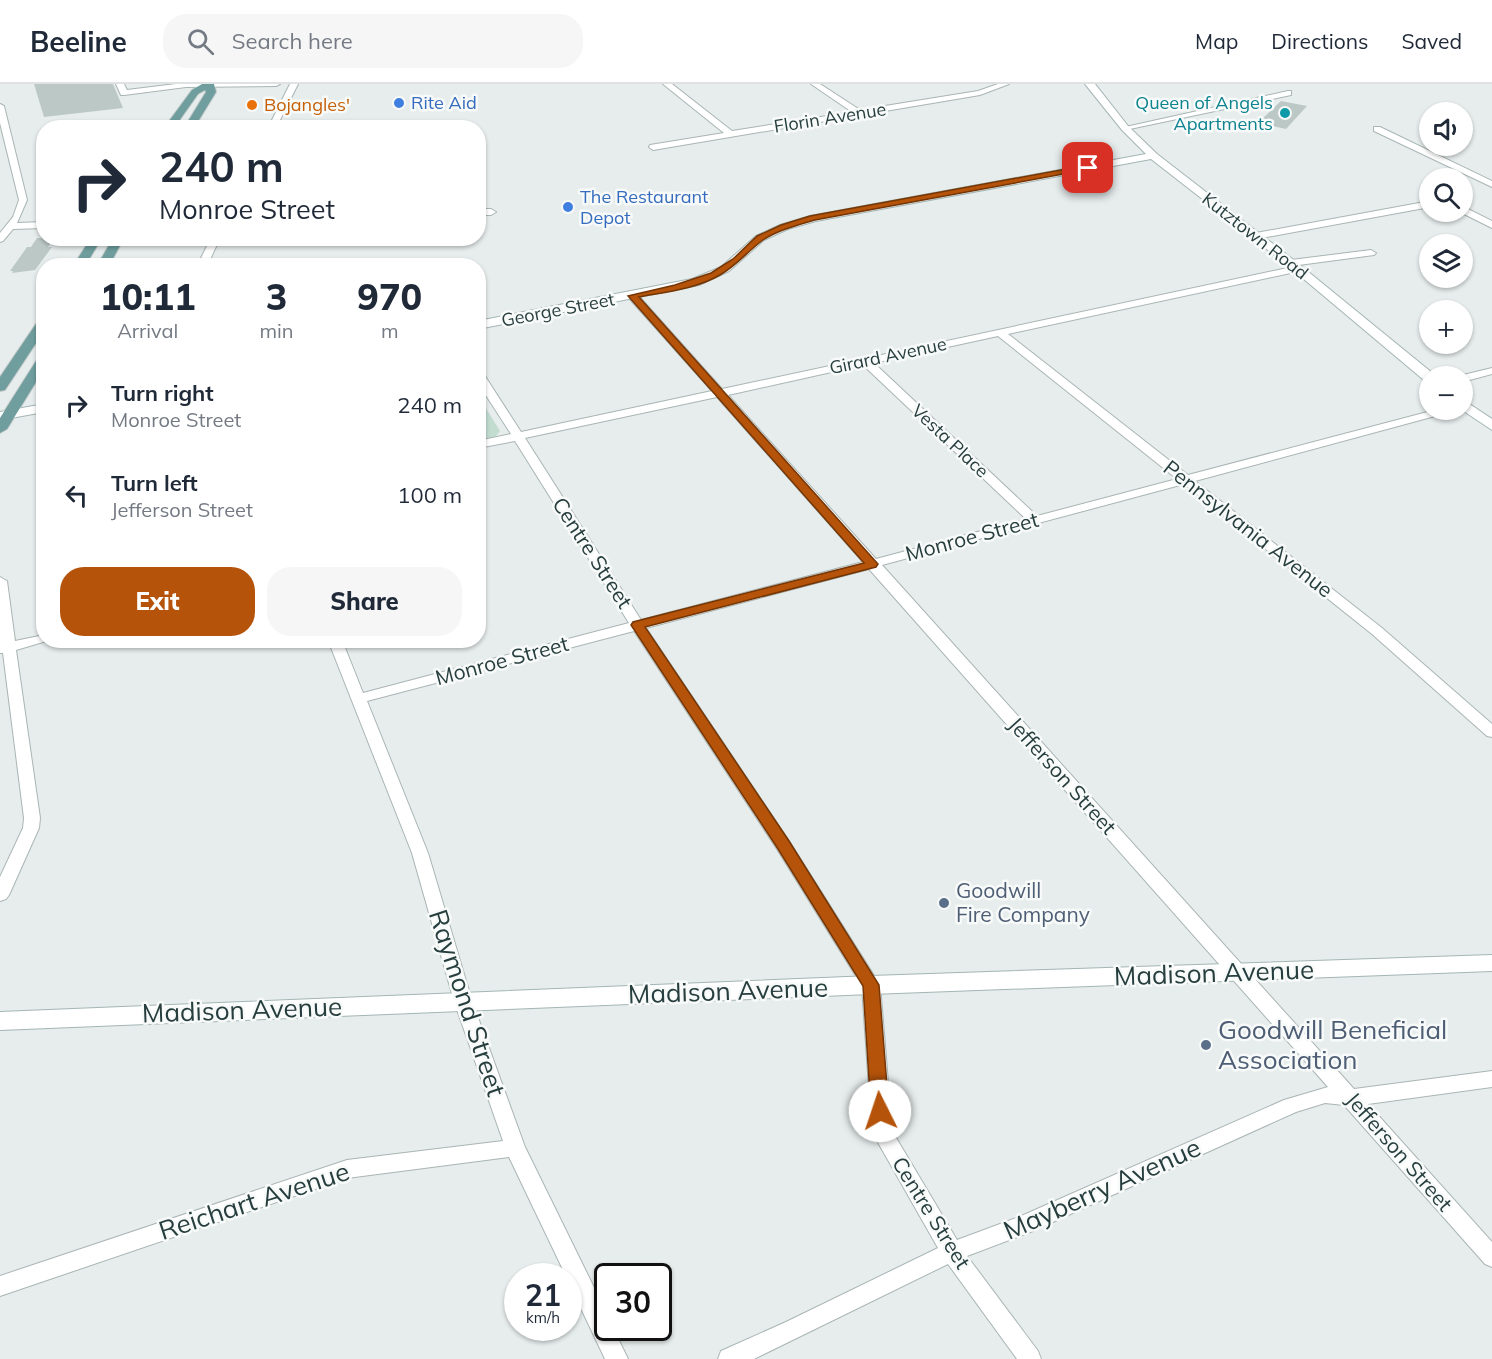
<!DOCTYPE html>
<html lang="en">
<head>
<meta charset="utf-8">
<style>
	:root { --surface:#fff; --page:#f6f6f7; --text:#1f2937; --muted:#747a83; --line:#e0e1e3; --accent:#b45309 }
	body { margin:0; font-family:Mulish,sans-serif; background:var(--page); color:var(--text); height:100vh; display:flex; flex-direction:column; font-size:22px; white-space:nowrap }
	* { box-sizing:border-box; margin:0 }
	p { font-size:20px; color:var(--muted) }
	.icon { flex:none; width:33px; height:33px; fill:none; stroke:currentColor; stroke-width:2; stroke-linecap:round; stroke-linejoin:round }
	.map { position:relative; flex:1; overflow:hidden }
	.details { position:absolute; left:36px; top:174px; width:450px; height:390px; display:flex; flex-direction:column; background:var(--surface); border-radius:24px; box-shadow:0 2px 4px #0004 }
	.details>* { flex:none }
	.top-card { position:absolute; left:36px; top:36px; width:450px; height:126px; border-radius:24px; box-shadow:0 2px 4px #0004; background:#fff; color:var(--text); overflow:hidden }
	.tools { position:absolute; left:1419px; top:18px; display:grid; gap:12px }
	.tools a { display:grid; place-items:center; width:54px; height:54px; border-radius:50%; background:var(--surface); box-shadow:0 2px 4px #0004; font-size:30px }
	.speed { position:absolute; left:504px; top:1179px; display:flex; gap:12px; font-size:30px; font-weight:700; text-align:center }
	.speed>* { display:grid; place-content:center; width:78px; height:78px; border-radius:50%; background:var(--surface); box-shadow:0 2px 4px #0004; line-height:1 }
	.speed small { font-size:15px; font-weight:400 }
	.speed .limit { border:3px solid #111; border-radius:9px; background:#fff; color:#111 }
	.pin { position:absolute; display:grid; place-items:center; width:51px; height:51px; color:#fff; margin:-26px; border-radius:12px; box-shadow:0 3px 9px #0006 }
	.me { position:absolute; width:66px; margin:-33px; rotate:356deg; stroke-linejoin:round; filter:drop-shadow(0 0 4px #0008) }
	.turn { display:flex; align-items:center; gap:21px; height:126px; padding:0 24px; font-size:27px }
	.turn .icon { width:78px; height:78px; stroke-width:2.5 }
	.turn b { display:block; font-size:42px; line-height:51px }
	.eta { display:flex; justify-content:space-evenly; align-items:center; height:102px; text-align:center }
	.eta b { font-size:36px; font-weight:800; line-height:42px }
	.primary-button { display:flex; gap:12px; margin-top:auto; padding:12px 24px }
	.primary-button a { flex:1; height:69px; border-radius:24px; background:var(--accent); color:#fff; font-size:24px; font-weight:800; line-height:69px; text-align:center }
	.primary-button a+a { background:var(--page); color:var(--text) }
	ul { padding:0; list-style:none }
	li { display:flex; align-items:center; gap:18px; height:90px; padding:0 24px }
	li div { flex:1 }
	li b { display:block; font-size:22px }
	li em { font-style:normal }
	header { display:flex; align-items:center; gap:36px; box-sizing:border-box; height:84px; padding:0 30px; background:var(--surface); border-bottom:2px solid var(--line) }
	header strong { font-size:28px }
	nav { display:flex; gap:33px; margin-inline-start:auto; font-size:21px }
	.search { width:420px; height:54px; background:var(--page); display:flex; align-items:center; gap:15px; box-sizing:border-box; padding:0 21px; border-radius:24px; color:var(--muted); font-size:22px }
	.map>svg:first-child { display:block }
</style>
</head>
<body>
<header>
<strong>Beeline</strong>
<div class="search"><svg class="icon" aria-label="search" viewBox="0 0 24 24"><circle cx="10" cy="10" r="6"/><path d="M15 15l6 6"/></svg>Search here</div>
<nav><a>Map</a><a>Directions</a><a>Saved</a></nav>
</header>
<div class="map">
<svg width="1492" height="1275" viewBox="0 0 1492 1275">
	<rect width="100%" height="100%" fill="#e6edec"/>
	<path fill="#c2dcd0" d="M479 313 500 347 496 352 479 357Z"/>
	<path fill="#bcc8c6" d="M34 0H113L123 24 44 33Z
		M1281 17 1307 22 1286 45 1258 39Z
		M37 154H54L48 163H52L35 186 12 189 13 187H10L27 163H31Z"/>
	<g fill="none" stroke-linecap="round" stroke-linejoin="round">
		<defs>
			<path id="street" d="M116 0H124L127 6 176 0H280L276 2 186 3 124 11H121Z
				M290 0H298L276 44H268Z
				M663 0H672L732 47 852 28 811 0H820L860 26 978 7 998 0H1009L980 11 653 66 649 63 650 61 724 49Z
				M1288 7H1291V11L1125 46 1121 44Z
				M0 20 4 22 27 116 17 139 44 138V144L13 145 3 157 0 158V149L13 133 19 116 0 39Z
				M1374 43H1380L1492 97V103L1374 47Z
				M1430 117V123L1256 155 1251 152 1256 149Z
				M1462 122 1492 137V144L1460 128H1462Z
				M478 125H491L496 128 491 131H478Z
				M211 154H220L207 182H197Z
				M1371 166 1376 169 1374 171 1291 182 1286 179 1291 176Z
				M1297 182 1302 185 1300 187 1008 250 1188 391 1435 326H1451L1450 328 1195 397 1382 544 1492 640V653L1487 652 1372 550 1184 400 882 481 1354 1005 1492 987V1003L1368 1020 1492 1158V1183L1485 1180 1344 1021 1325 1019 1296 1028 1033 1147 967 1172 1038 1267 1041 1275H1017L948 1180 754 1275H718L721 1267 786 1238 938 1164 872 1048 862 902 777 765 634 547 367 617 428 769 472 917 525 1063 608 1232V1244H613L628 1275H605L568 1197V1192H566L509 1073 347 1094 0 1212V1192L347 1076 503 1057 454 917 412 769 328 556H342L363 609 629 539 515 357 478 364V357L511 350 478 299V286L483 289 521 348 712 307 628 213 627 211 632 208 636 209 722 305ZM998 252 1177 395 1037 432 874 279ZM863 281 1026 435 876 475 728 311ZM717 313 863 478 641 536 525 354ZM869 485 1328 1003 1284 1016 1019 1133 957 1156 892 1047 880 901 789 757 646 544Z
				M1492 284V290L1466 297 1462 298V292H1459Z
				M0 493 7 497 15 557 44 551V556H50L16 566 40 734 39 744 9 811 6 815 0 817V793L23 744 24 734 3 569H0Z"/>
			<path id="secondary" d="M1085 0H1095L1128 42 1157 70 1295 177 1436 292H1430V298L1425 297 1287 181 1151 75 816 137 788 145 764 156 729 187 699 201 478 245V237L692 195 721 183 756 152 780 141 810 132 1146 70 1122 46Z
				M1462 315 1492 335V346L1462 326Z
				M44 320V328L0 336V328Z
				M1492 871V887L871 910 0 946V928L871 892Z"/>
			<path id="primary" d="M202 0H214L216 8 194 44H184L206 8 205 6 198 10 174 44H164L192 6Z
				M91 154H102L85 182H73Z
				M113 154H124L109 182H97Z
				M44 233V247L5 306 0 307V293L40 234Z
				M44 270V285L7 345 0 349V334L38 274Z"/>
		</defs>
		<use href="#street" stroke="#a9b5b4" stroke-width="2"/>
		<use href="#secondary" stroke="#a3b5b4" stroke-width="2"/>
		<use href="#primary" stroke="#c3c9c9" stroke-width="2"/>
		<use href="#street" fill="#fff" fill-rule="evenodd"/>
		<use href="#secondary" fill="#fff" fill-rule="evenodd"/>
		<use href="#primary" fill="#709e9e" fill-rule="evenodd"/>
	</g>
	<path fill="#b45309" stroke="#753606" stroke-width="1.5" d="M1088 81 1091 82V85L815 136C798 141 778 146 763 156 748 167 736 182 720 191 696 205 665 208 639 213L878 480 876 483 645 543 789 757 879 901 889 1027 887 1033 880 1035 874 1033 871 1027 863 902 778 765 631 541 633 538 864 479 628 212 675 201 711 189 733 175 757 152 781 141 810 132Z"/>
	<g fill="#3f7fe0" stroke="#f7faf9" stroke-width="2">
		<circle cx="399" cy="19" r="6"/>
		<circle cx="568" cy="123" r="6"/>
	</g>
	<circle fill="#e8710a" stroke="#f7faf9" stroke-width="2" cx="252" cy="21" r="6"/>
	<circle fill="#0f9aa8" stroke="#f7faf9" stroke-width="2" cx="1285" cy="29" r="6"/>
	<g fill="#5c6f8a" stroke="#f7faf9" stroke-width="2">
		<circle cx="944" cy="819" r="6"/>
		<circle cx="1206" cy="961" r="6"/>
	</g>
	<g text-anchor="middle" stroke-width="5" stroke-linejoin="round" paint-order="stroke">
		<g font-size="18" fill="#366cbe" stroke="#f7faf9" text-anchor="start">
			<text x="411" y="25">Rite Aid</text>
			<text x="580" y="119">The Restaurant<tspan x="580" dy="21">Depot</tspan></text>
		</g>
		<g font-size="18" fill="#0d838f" stroke="#f7faf9" text-anchor="end">
			<text x="1273" y="25">Queen of Angels<tspan x="1273" dy="21">Apartments</tspan></text>
		</g>
		<g font-size="18" fill="#c56008" stroke="#f7faf9" text-anchor="start">
			<text x="264" y="27">Bojangles'</text>
		</g>
		<g font-size="18" fill="#273e3e" stroke="#f7faf9">
			<text transform="translate(830 34) rotate(-9)" y="6">Florin Avenue</text>
			<text transform="translate(1255 152) rotate(38)" y="6">Kutztown Road</text>
			<text transform="translate(558 226) rotate(-11)" y="6">George Street</text>
			<text transform="translate(888 272) rotate(-12)" y="6">Girard Avenue</text>
			<text transform="translate(950 357) rotate(43)" y="6">Vesta Place</text>
		</g>
		<g font-size="21" fill="#273e3e" stroke="#f7faf9">
			<text transform="translate(1248 445) rotate(38)" y="7">Pennsylvania Avenue</text>
			<text transform="translate(972 453) rotate(-15)" y="7">Monroe Street</text>
			<text transform="translate(592 469) rotate(57)" y="7">Centre Street</text>
			<text transform="translate(502 577) rotate(-15)" y="7">Monroe Street</text>
			<text transform="translate(1062 692) rotate(48)" y="7">Jefferson Street</text>
			<text transform="translate(1399 1068) rotate(49)" y="7">Jefferson Street</text>
			<text transform="translate(931 1129) rotate(58)" y="7">Centre Street</text>
		</g>
		<g font-size="21" fill="#4e5e75" stroke="#f7faf9" text-anchor="start">
			<text x="956" y="814">Goodwill<tspan x="956" dy="24">Fire Company</tspan></text>
		</g>
		<g font-size="26" fill="#273e3e" stroke="#f7faf9">
			<text transform="translate(1214 889) rotate(-2)" y="9">Madison Avenue</text>
			<text transform="translate(728 907) rotate(-2)" y="9">Madison Avenue</text>
			<text transform="translate(467 919) rotate(72)" y="9">Raymond Street</text>
			<text transform="translate(242 926) rotate(-2)" y="9">Madison Avenue</text>
			<text transform="translate(1102 1105) rotate(-24)" y="9">Mayberry Avenue</text>
			<text transform="translate(254 1117) rotate(-18)" y="9">Reichart Avenue</text>
		</g>
		<g font-size="26" fill="#4e5e75" stroke="#f7faf9" text-anchor="start">
			<text x="1218" y="955">Goodwill Beneficial<tspan x="1218" dy="30">Association</tspan></text>
		</g>
	</g>
</svg>
<div class="tools">
<a><svg class="icon" aria-label="sound" viewBox="0 0 24 24"><path d="M4 9h4l5-4v14l-5-4H4zM17 9q2 3 0 6"/></svg></a>
<a><svg class="icon" aria-label="search" viewBox="0 0 24 24"><circle cx="10" cy="10" r="6"/><path d="M15 15l6 6"/></svg></a>
<a><svg class="icon" aria-label="layers" viewBox="0 0 24 24"><path d="M12 4l9 5-9 5-9-5zM3 14l9 5 9-5"/></svg></a>
<a>+</a>
<a>−</a>
</div>
<div class="speed"><div>21<small>km/h</small></div><div class="limit">30</div></div>
<div class="pin" style="left:1088px;top:84px;background:#d93025"><svg class="icon" aria-label="arrive" viewBox="0 0 24 24"><path d="M6 21V4h12l-3 4 3 4H6"/></svg></div>
<svg class="me" style="left:880px;top:1027px" viewBox="-20 -20 40 40"><circle r="19" fill="#fff"/><path d="M0-13L10 11 0 6-10 11z" fill="#b45309"/></svg>
<div class="top-card">
<div class="turn"><svg class="icon" aria-label="right" viewBox="0 0 24 24"><path d="M7 20v-9h11M14 6l5 5-5 5"/></svg><div><b>240 m</b>Monroe Street</div></div>
</div>
<section class="details">
<div class="eta">
<div><b>10:11</b><p>Arrival</p></div>
<div><b>3</b><p>min</p></div>
<div><b>970</b><p>m</p></div>
</div>
<ul>
<li><svg class="icon" aria-label="right" viewBox="0 0 24 24"><path d="M7 20v-9h11M14 6l5 5-5 5"/></svg><div><b>Turn right</b><p>Monroe Street</p></div><em>240 m</em></li>
<li><svg class="icon" aria-label="left" viewBox="0 0 24 24"><path d="M17 20v-9H6M10 6l-5 5 5 5"/></svg><div><b>Turn left</b><p>Jefferson Street</p></div><em>100 m</em></li>
</ul>
<div class="primary-button"><a>Exit</a><a>Share</a></div>
</section>
</div>
</body>
</html>
